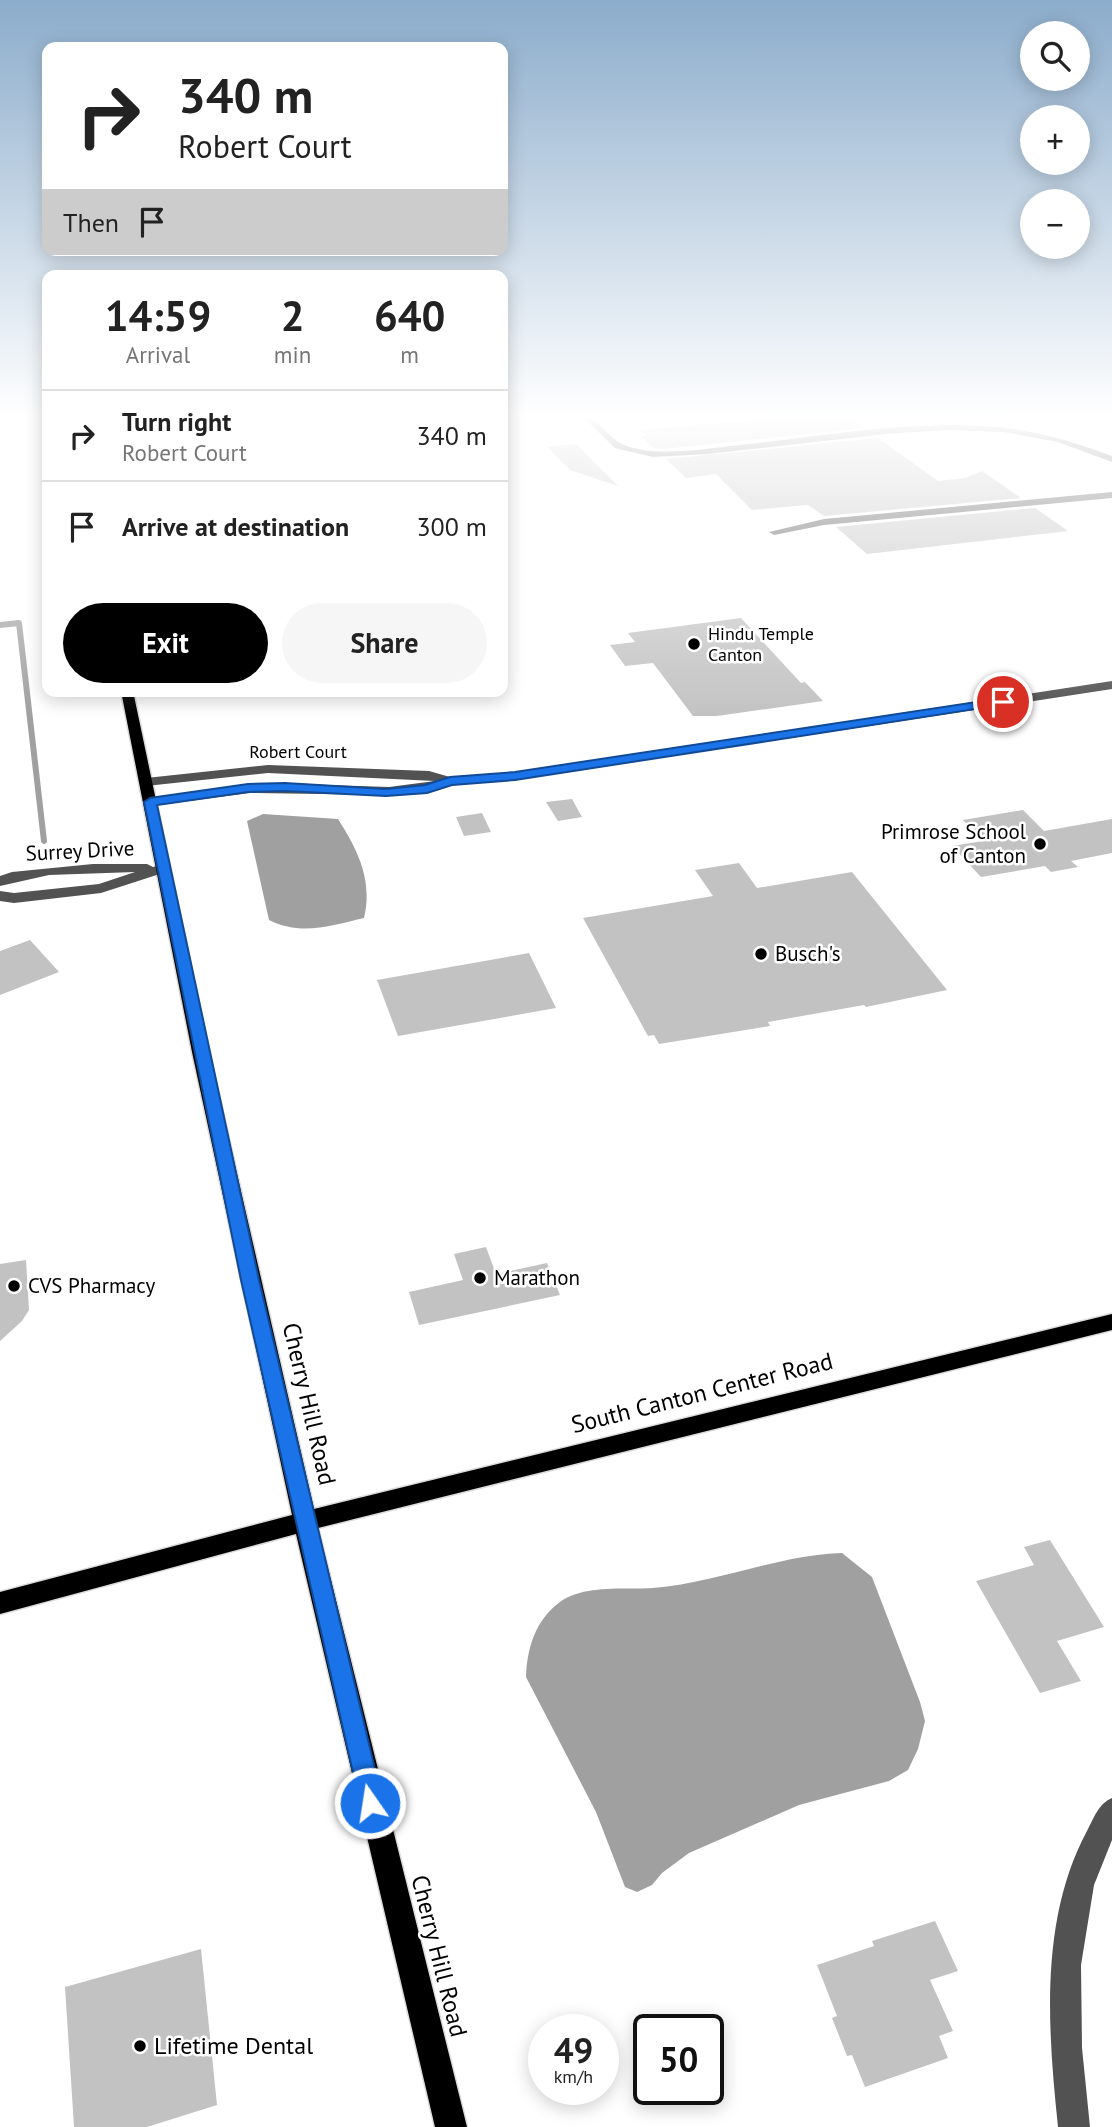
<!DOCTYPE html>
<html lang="en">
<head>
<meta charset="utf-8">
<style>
	:root { --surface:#fff; --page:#f6f6f6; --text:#222; --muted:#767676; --line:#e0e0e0; --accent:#000 }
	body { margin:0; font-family:"PT Sans",sans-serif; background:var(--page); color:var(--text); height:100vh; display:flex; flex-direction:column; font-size:26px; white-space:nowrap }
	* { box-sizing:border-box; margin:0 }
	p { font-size:23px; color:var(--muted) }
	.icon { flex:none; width:38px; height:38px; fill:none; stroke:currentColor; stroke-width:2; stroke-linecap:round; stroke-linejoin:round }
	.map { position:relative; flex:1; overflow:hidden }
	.panel { position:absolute; left:42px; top:270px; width:466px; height:427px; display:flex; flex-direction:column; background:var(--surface); border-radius:14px; box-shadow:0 4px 18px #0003 }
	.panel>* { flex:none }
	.banner { position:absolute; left:42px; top:42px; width:466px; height:214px; border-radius:14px; box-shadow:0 4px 18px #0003; background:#fff; color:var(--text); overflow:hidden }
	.controls { position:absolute; left:1020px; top:21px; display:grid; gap:14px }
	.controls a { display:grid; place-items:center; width:70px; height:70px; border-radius:50%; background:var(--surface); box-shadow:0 4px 18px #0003; font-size:35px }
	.speed { position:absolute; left:528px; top:2014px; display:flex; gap:14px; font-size:35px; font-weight:700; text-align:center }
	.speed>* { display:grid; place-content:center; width:91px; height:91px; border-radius:50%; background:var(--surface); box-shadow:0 4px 18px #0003; line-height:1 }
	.speed small { font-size:18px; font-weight:400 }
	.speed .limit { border:4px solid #111; border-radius:10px; background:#fff; color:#111 }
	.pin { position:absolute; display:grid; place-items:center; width:60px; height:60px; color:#fff; margin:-30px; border:4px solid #fff; border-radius:50%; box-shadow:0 2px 7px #0007 }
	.me { position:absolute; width:77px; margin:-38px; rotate:347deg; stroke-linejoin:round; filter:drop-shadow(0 0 5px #0008) }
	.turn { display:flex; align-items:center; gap:24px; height:147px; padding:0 21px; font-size:32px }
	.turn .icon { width:91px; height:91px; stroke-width:2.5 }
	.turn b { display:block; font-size:49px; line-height:60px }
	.then { display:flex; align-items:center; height:66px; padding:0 21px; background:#0003; gap:14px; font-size:26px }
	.eta { display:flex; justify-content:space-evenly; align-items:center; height:119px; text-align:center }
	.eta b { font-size:42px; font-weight:800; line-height:49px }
	.cta { display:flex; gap:14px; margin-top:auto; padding:14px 21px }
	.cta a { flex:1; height:80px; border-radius:42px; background:var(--accent); color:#fff; font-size:28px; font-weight:800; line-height:80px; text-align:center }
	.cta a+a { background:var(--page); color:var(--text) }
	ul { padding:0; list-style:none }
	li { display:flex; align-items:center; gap:21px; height:91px; padding:0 21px; border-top:2px solid var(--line) }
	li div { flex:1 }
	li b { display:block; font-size:26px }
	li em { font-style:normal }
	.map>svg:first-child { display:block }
</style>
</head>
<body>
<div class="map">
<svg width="1112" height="2127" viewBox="0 0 1112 2127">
	<rect width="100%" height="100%" fill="#fff"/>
	<path fill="#a0a0a0" d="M263 814 338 819C358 850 373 881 364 918 330 926 301 936 269 920L247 821Z
		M842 1553 872 1577 920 1702 925 1721 918 1749 908 1770 889 1781 799 1805 689 1853 662 1873 652 1885 637 1892 625 1887 596 1812 526 1677C527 1649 535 1620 560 1602 585 1584 624 1590 653 1588 717 1583 778 1555 842 1553Z"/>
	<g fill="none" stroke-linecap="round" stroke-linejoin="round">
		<path stroke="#a0a0a0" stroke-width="6" d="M0 625 19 623 44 841"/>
	</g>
	<path fill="#c2c2c2" d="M768 419H853L865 428 664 449 654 448 641 436 646 435 640 430Z
		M878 438 938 481 965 478 982 471 1021 498 824 516 808 505 752 510 716 474 686 478 666 459Z
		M576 444 618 486 570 470 548 447Z
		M1035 508 1068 531 867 554 836 527Z
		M741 618 801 683 805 682 823 701 717 716H693L653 663 625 666 610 645 635 642 628 633Z
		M572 799 582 817 558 821 546 802Z
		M1023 810 1044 831 1112 819V853L1071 861 1078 867 1051 872 1045 866 981 877 952 846 983 841 963 820Z
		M482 813 491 832 464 836 456 817Z
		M739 863 757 888 852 872 947 990 866 1007 864 1005 768 1022 770 1026 659 1044 654 1035 648 1036 583 918 713 896 695 870Z
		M30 940 59 972 0 995V951Z
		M529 953 556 1008 398 1036 377 980Z
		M486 1247 496 1274 547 1263 560 1295 419 1325 409 1292 463 1280 454 1254Z
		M26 1260 29 1310 22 1321 0 1341V1264Z
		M1050 1540 1104 1627 1057 1641 1081 1681 1040 1693 976 1581 1034 1565 1024 1547Z
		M935 1921 958 1971 930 1980 953 2031 939 2036 948 2058 865 2087 852 2055 847 2056 832 2018 837 2016 817 1965 874 1946 872 1941Z
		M201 1949 217 2105 147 2127H74L65 1987Z"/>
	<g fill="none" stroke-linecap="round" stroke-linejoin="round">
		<defs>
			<path id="major" d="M121 691H133L209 1052 314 1509 1112 1314V1330L318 1528 467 2127H435L296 1534 0 1614V1592L292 1515 192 1052Z"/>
		</defs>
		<use href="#major" stroke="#dbdbdb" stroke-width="3"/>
		<path fill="#525252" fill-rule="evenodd" d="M585 419H594C602 427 612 439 622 444 652 458 706 449 738 445 807 438 876 426 945 425 1008 424 1054 434 1112 456V462L1058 442 1004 432 946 430 886 434 708 454 653 457 615 448Z
			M1112 492V498L824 525 774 535 769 532 824 519Z
			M1112 681V689L515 780 451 785 430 791 389 795 250 793 150 806 143 802 150 798 267 783 389 787 435 781 268 773 146 786 139 782 146 778 268 765 429 771 450 777 515 772Z
			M93 864H147L153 867 164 864 171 868 169 871 101 893 14 903 0 901V891L14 893 99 884 135 872 49 875 0 886V876L12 872Z
			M1112 1798V1840L1094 1885 1081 1965 1082 2048 1090 2127H1058C1048 2031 1039 1920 1087 1831 1094 1818 1098 1804 1112 1798Z"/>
		<use href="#major" fill="#000" fill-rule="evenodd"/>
	</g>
	<linearGradient id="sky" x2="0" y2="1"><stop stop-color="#8baccb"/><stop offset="0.58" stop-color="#fff"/><stop offset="1" stop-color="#fff" stop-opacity="0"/></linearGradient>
	<rect width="1112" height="717" fill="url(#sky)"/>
	<path fill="#1a73e8" stroke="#114b97" stroke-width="2" d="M1003 698 1008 699V704L515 780 452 785 427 793 386 796 285 791 248 792 157 805 259 1280 383 1803 379 1812 370 1815 362 1812 241 1280 144 802 150 798 248 784 285 783 386 789 425 785 450 777 515 772Z"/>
	<g fill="#000" stroke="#fff" stroke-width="2.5">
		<circle cx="694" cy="644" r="7"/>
		<circle cx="1040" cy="844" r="7"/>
		<circle cx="761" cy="954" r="7"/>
		<circle cx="480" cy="1278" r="7"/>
		<circle cx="14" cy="1286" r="7"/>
		<circle cx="140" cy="2046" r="7"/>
	</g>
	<g text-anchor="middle" stroke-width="5" stroke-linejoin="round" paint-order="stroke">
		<g font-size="18" fill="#000" stroke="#fff" text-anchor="start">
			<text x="708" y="640">Hindu Temple<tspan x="708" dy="21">Canton</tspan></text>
		</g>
		<g font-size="18" fill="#000" stroke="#fff">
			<text x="298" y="758">Robert Court</text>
		</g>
		<g font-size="21" fill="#000" stroke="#fff" text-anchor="start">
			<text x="1026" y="839" text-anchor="end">Primrose School<tspan x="1026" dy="24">of Canton</tspan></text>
			<text x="775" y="961">Busch's</text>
			<text x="494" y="1285">Marathon</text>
			<text x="28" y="1293">CVS Pharmacy</text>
		</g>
		<g font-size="21" fill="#000" stroke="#fff">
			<text transform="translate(80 851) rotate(-3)" y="7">Surrey Drive</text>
		</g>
		<g font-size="24" fill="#000" stroke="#fff">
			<text transform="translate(702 1393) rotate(-14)" y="8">South Canton Center Road</text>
			<text transform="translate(309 1404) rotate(77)" y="8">Cherry Hill Road</text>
			<text transform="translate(439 1956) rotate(76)" y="8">Cherry Hill Road</text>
		</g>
		<g font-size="24" fill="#000" stroke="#fff" text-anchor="start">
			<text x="154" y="2054">Lifetime Dental</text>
		</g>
	</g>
</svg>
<div class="controls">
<a><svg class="icon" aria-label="search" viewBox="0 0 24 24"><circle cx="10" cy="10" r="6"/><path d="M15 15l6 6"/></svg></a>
<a>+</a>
<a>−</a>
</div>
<div class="speed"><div>49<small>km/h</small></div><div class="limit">50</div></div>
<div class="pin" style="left:1003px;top:702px;background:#d93025"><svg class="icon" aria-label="arrive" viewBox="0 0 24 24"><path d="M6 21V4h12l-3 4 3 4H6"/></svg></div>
<svg class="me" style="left:370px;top:1803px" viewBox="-20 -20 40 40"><circle r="17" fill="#1a73e8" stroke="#fff" stroke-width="3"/><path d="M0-11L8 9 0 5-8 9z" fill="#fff"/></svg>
<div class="banner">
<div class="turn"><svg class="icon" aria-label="right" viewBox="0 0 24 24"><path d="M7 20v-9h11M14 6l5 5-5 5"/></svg><div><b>340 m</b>Robert Court</div></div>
<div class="then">Then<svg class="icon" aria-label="arrive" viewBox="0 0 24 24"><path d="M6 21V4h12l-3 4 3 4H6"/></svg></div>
</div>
<section class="panel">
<div class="eta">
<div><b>14:59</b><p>Arrival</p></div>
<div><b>2</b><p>min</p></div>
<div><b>640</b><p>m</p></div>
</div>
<ul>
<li><svg class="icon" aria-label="right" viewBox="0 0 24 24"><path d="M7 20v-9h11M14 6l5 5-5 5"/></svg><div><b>Turn right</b><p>Robert Court</p></div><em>340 m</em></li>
<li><svg class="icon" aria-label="arrive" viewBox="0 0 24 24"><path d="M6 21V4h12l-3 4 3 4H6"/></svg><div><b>Arrive at destination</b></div><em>300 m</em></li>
</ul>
<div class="cta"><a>Exit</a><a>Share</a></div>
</section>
</div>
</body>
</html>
